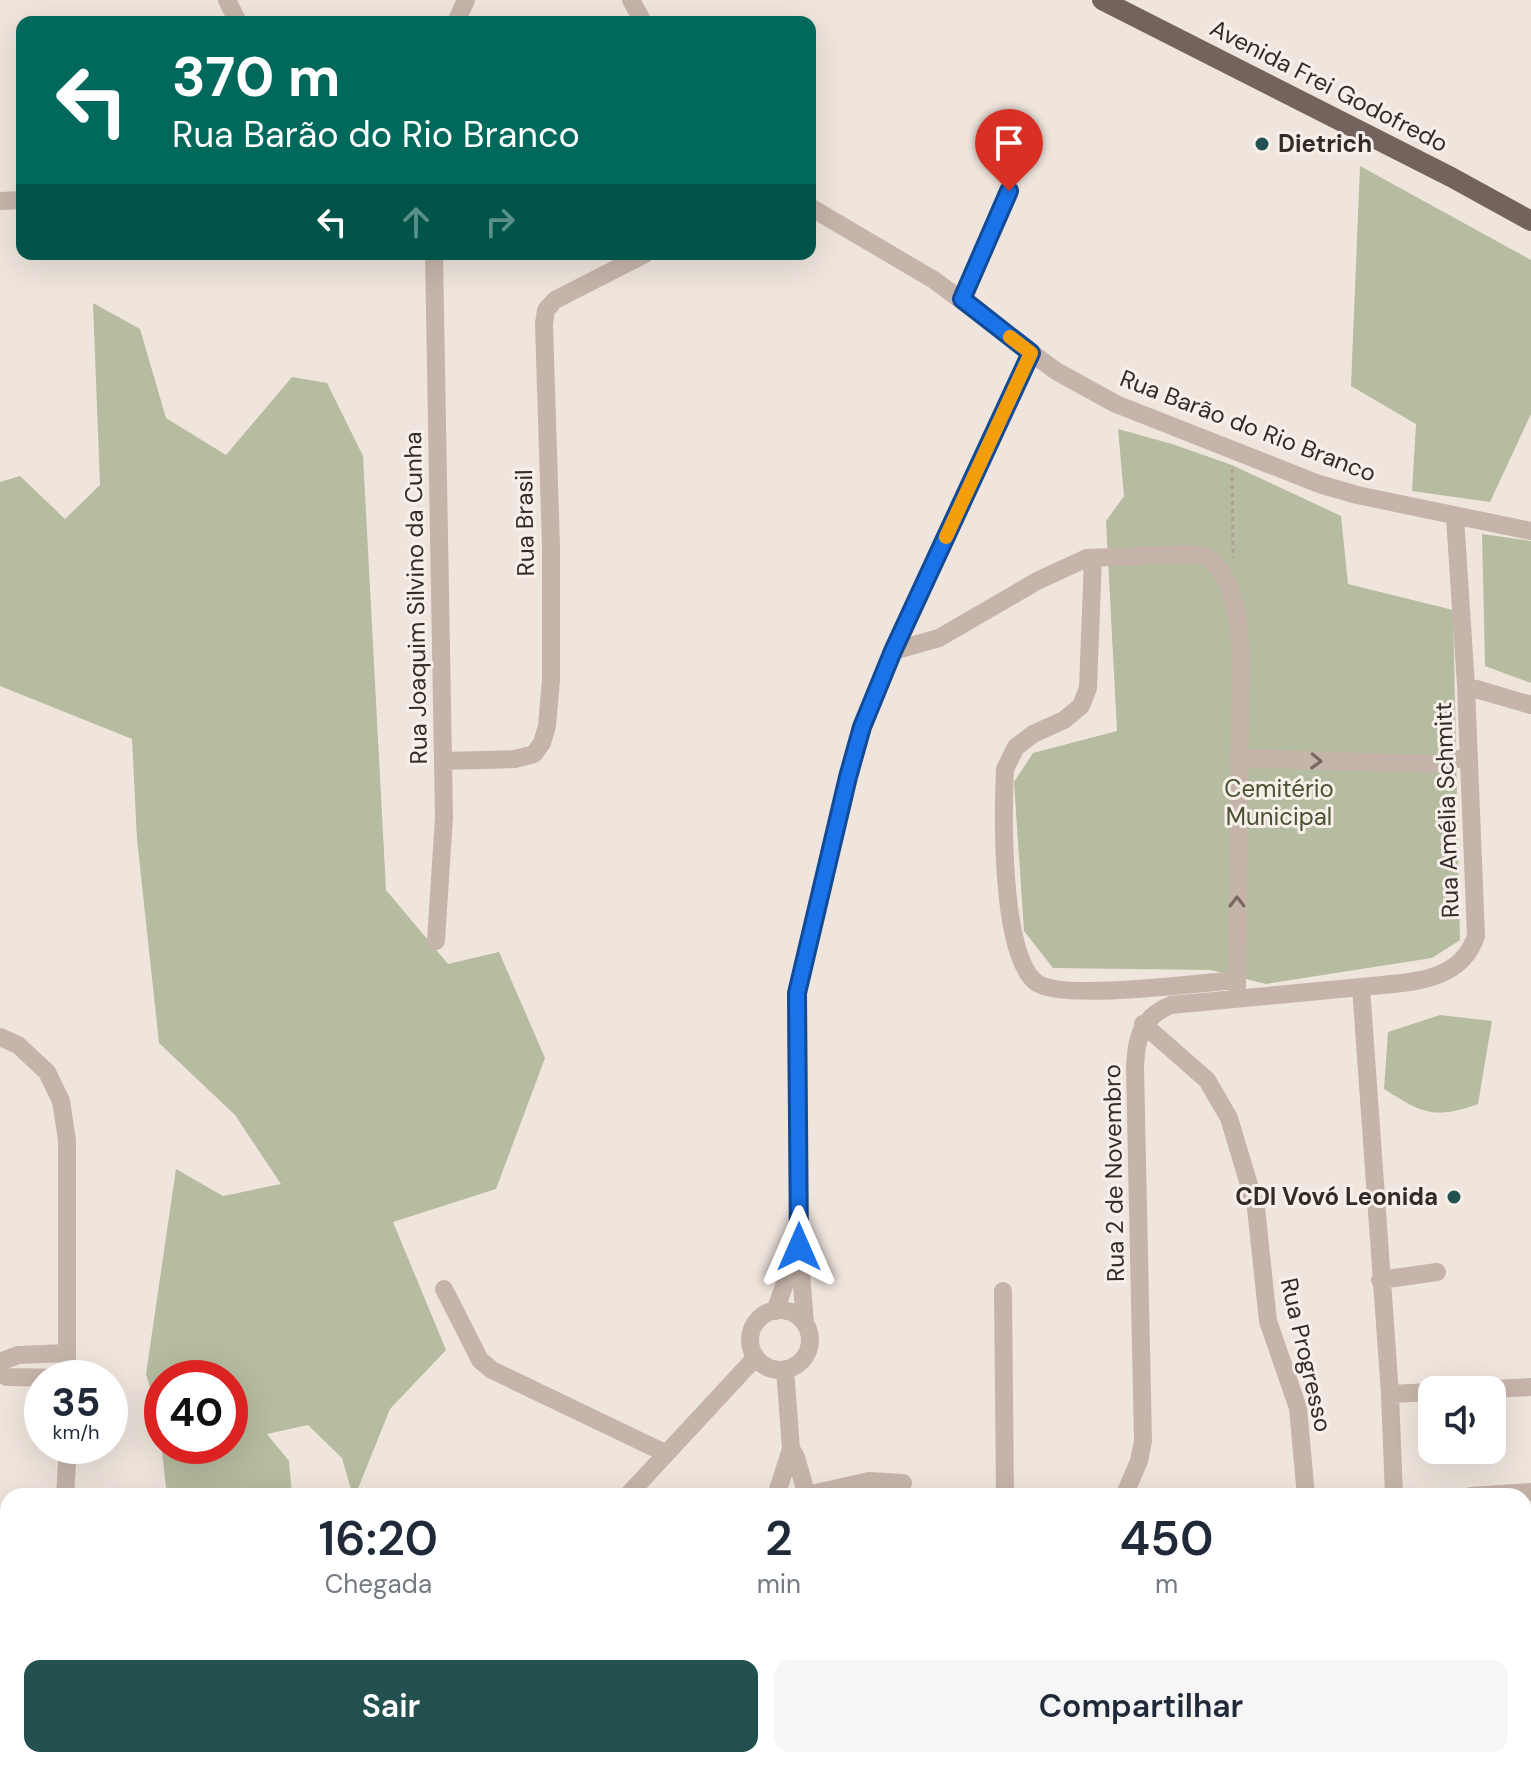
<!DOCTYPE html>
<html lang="pt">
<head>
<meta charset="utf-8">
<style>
	:root { --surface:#fff; --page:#f6f6f7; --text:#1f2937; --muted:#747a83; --accent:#23514f }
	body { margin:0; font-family:"DM Sans",sans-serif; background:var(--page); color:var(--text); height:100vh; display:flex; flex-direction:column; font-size:30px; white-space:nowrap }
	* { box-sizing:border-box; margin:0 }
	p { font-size:26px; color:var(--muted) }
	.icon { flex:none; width:44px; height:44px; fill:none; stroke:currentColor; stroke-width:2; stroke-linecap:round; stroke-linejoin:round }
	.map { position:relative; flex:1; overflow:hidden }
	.sheet { position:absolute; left:0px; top:1488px; width:1532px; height:280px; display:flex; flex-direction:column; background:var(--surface); border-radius:24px 24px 0 0; box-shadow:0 8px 32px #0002 }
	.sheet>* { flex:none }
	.banner { position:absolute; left:16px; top:16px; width:800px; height:244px; border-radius:16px; box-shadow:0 8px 32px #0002; background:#00695c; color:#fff; overflow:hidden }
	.fabs { position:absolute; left:1418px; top:1376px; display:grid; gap:16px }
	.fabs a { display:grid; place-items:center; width:88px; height:88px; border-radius:16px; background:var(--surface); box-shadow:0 8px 32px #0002; font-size:40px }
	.speed { position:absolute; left:24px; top:1360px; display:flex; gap:16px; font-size:40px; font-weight:700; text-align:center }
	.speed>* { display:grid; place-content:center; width:104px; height:104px; border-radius:50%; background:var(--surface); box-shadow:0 8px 32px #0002; line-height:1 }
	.speed small { font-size:20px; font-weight:400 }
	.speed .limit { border:12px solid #d22; background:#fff; color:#111 }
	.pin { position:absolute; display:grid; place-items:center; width:68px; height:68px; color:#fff; margin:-82px -34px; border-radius:50% 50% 50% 0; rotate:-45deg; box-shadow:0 0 8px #0007 }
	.pin .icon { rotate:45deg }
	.me { position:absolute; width:88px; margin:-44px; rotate:0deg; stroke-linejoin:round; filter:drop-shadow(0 0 6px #0008) }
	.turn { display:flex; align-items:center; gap:28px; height:168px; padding:0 24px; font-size:36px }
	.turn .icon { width:104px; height:104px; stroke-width:2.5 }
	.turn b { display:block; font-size:56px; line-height:68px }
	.lanes { display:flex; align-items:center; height:76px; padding:0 24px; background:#0003; justify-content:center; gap:40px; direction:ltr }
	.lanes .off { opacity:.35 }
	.eta { display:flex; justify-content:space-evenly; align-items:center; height:136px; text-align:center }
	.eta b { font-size:48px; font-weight:600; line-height:56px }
	.action { display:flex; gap:16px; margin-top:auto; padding:16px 24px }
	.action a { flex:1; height:92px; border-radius:16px; background:var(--accent); color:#fff; font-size:32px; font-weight:600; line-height:92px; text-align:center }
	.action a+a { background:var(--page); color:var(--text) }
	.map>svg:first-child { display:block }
</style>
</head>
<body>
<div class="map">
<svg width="1531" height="1768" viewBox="0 0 1531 1768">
	<rect width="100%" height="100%" fill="#efe5dd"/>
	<path fill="#b5bc9f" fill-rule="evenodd" d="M1360 166 1531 260V414L1490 502 1412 491 1416 424 1351 386Z
		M93 303 140 329 166 418 226 455 292 377 327 383 363 456 386 890 448 964 499 952 545 1058 496 1189 393 1222 446 1350 390 1409 355 1496H353L342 1458 308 1425 267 1434 289 1461 292 1496H167L158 1416 146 1374 176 1169 223 1196 281 1184 235 1115 159 1043 137 839 132 739 0 686V482L20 476 65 519 100 485ZM162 1378H230V1446H162Z
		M1118 429 1172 444 1232 465 1341 516 1348 584 1453 610 1460 940 1432 958 1266 984 1211 970 1053 968 1024 931 1014 782 1033 753 1117 731 1106 521 1124 496Z
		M1482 534 1531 541V683L1485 666Z
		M1440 1015 1492 1021 1478 1104C1434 1120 1422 1113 1384 1089L1388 1032Z"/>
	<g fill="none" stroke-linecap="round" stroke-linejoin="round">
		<path stroke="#b19e95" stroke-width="3" stroke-dasharray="4 4" stroke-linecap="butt" d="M1232 469 1233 558"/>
		<path stroke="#c6b4aa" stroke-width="18" d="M227 0 238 22
			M631 0 643 22
			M456 22 466 0
			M0 201 22 200
			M810 207 934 280 1056 371 1116 404 1319 484 1357 495 1531 531
			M434 254 444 817 436 941
			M962 299 1009 191
			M1093 558 1088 688 1081 706 1064 720 1033 734 1016 747 1005 769C1003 812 1000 957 1037 983 1063 1001 1199 983 1237 980V991
			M893 651 939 638 1037 581 1087 558 1190 554C1196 555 1204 555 1208 558 1234 576 1239 624 1241 652L1237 980
			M1466 686 1531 705
			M1238 758 1431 764 1469 757
			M443 761 515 759 534 754 542 743 547 726 551 680V547L544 324 546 310 555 300 645 254
			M1143 1024 1207 1080 1229 1118 1256 1208 1268 1321 1298 1408 1306 1496
			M0 1037 18 1045 47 1072 61 1101 67 1140V1378
			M1380 1280 1437 1272
			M444 1289 480 1360 492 1370 665 1453
			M1003 1291 1005 1496
			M750 1340a30 30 0 1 1 60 0a30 30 0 1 1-60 0Z
			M775 1311 796 1253
			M805 1323 799 1247 796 1026 797 993 848 777 862 727 893 651 1031 353
			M0 1362 18 1355 67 1353
			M0 1374 7 1377 67 1378
			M1476 1390 1531 1387
			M1390 1394 1432 1392
			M791 1449 796 1457 807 1496
			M807 1495 869 1481 903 1483
			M65 1496 68 1446
			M627 1496 756 1357
			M776 1496 791 1449 785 1369
			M1124 1496 1139 1461 1143 1441 1135 1068C1136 1038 1141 1017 1171 1005L1361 987
			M1394 1496 1390 1394 1361 987C1404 982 1460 985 1476 936L1466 686 1455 517
			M1471 1496 1531 1492
			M0 1569H8
			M787 1760 788 1768
			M1409 1760 1410 1768
			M4 1768H110
			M417 1768 422 1760
			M577 1768 580 1760
			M992 1768V1760"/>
		<path stroke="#74625c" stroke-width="20" d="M1102 0 1451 177 1531 221"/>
	</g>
	<defs><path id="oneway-chevron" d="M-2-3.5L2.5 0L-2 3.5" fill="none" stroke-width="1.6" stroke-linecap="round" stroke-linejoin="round" transform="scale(2)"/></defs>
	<g stroke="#766963">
		<use href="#oneway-chevron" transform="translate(1316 761) rotate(2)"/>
		<use href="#oneway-chevron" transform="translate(1237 902) rotate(-90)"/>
	</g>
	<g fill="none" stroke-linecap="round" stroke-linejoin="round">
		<defs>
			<path id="route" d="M799 1247 797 993 848 777 862 727 893 651 1031 353 962 299 1009 191"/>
		</defs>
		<use href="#route" stroke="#114b97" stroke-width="20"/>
		<use href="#route" stroke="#1a73e8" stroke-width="14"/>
		<path stroke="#f59e0b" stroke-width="14" d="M946 537 1031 353 1010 337"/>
	</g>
	<g fill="#23514f" stroke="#f7efe9" stroke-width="3">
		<circle cx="1262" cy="144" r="8"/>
		<circle cx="1454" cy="1197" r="8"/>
	</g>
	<g text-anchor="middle" stroke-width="6" stroke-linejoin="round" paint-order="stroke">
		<g font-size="24" fill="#342b29" stroke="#f7efe9">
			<text transform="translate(1329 86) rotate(27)" y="8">Avenida Frei Godofredo</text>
			<text transform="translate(1248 426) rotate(21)" y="8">Rua Barão do Rio Branco</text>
			<text transform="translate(525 523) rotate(-91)" y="8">Rua Brasil</text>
			<text transform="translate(416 598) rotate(-91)" y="8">Rua Joaquim Silvino da Cunha</text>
			<text transform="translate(1447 810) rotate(-92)" y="8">Rua Amélia Schmitt</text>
			<text transform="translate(1114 1173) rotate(-91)" y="8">Rua 2 de Novembro</text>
			<text transform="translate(1306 1355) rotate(77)" y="8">Rua Progresso</text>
		</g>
		<g font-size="24" font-weight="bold" fill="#342b29" stroke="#f7efe9" text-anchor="start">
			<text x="1278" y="152">Dietrich</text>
			<text x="1438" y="1205" text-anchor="end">CDI Vovó Leonida</text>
		</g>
		<g font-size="24" fill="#475030" stroke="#f7efe9">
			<text x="1279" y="797">Cemitério<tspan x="1279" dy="28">Municipal</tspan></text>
		</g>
	</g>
</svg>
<div class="fabs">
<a><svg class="icon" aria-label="sound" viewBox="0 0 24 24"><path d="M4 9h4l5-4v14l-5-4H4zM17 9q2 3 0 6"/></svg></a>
</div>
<div class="speed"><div>35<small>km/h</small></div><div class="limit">40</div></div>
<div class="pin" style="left:1009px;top:191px;background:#d93025"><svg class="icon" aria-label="arrive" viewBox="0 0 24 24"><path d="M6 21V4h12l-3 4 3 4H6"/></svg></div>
<svg class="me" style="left:799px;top:1247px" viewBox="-20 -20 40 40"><path d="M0-17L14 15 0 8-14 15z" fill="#1a73e8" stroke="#fff" stroke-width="4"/></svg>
<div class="banner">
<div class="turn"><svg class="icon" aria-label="left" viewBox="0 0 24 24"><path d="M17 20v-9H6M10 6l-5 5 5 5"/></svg><div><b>370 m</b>Rua Barão do Rio Branco</div></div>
<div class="lanes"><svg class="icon" aria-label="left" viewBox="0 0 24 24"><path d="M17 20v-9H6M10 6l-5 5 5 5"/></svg><svg class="icon off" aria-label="ahead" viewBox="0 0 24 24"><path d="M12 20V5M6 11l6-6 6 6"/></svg><svg class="icon off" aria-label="right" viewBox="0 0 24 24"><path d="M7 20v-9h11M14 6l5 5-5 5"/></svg></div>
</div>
<section class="sheet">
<div class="eta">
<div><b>16:20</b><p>Chegada</p></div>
<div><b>2</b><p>min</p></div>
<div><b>450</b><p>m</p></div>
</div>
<div class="action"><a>Sair</a><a>Compartilhar</a></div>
</section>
</div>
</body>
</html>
